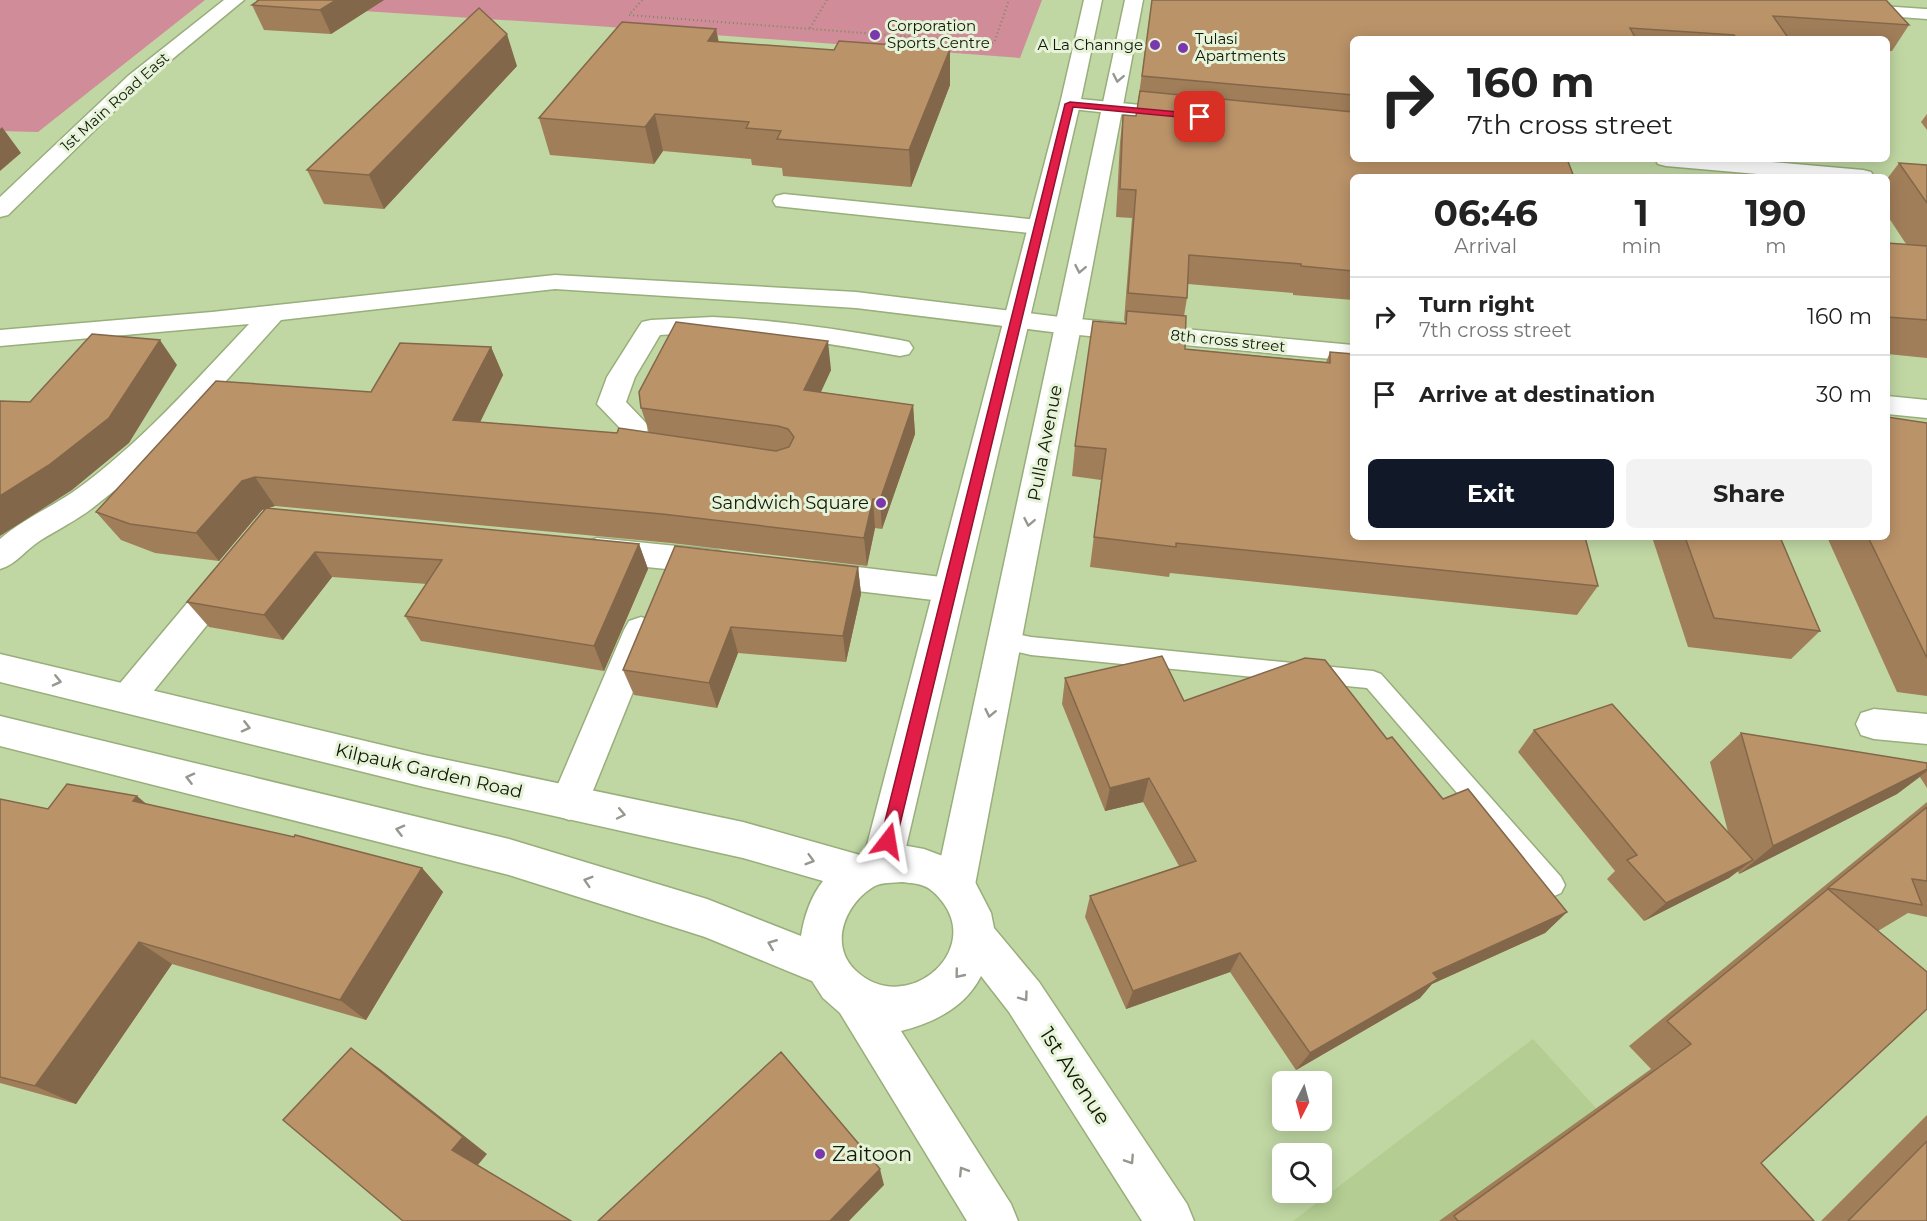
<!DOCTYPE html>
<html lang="en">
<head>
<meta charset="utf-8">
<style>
	:root { --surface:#fff; --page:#f2f2f2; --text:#222; --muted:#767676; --line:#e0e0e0; --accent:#111827 }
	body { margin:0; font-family:Montserrat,sans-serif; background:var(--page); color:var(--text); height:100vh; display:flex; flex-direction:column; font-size:22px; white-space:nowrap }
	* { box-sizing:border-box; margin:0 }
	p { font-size:20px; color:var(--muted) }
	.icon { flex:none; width:33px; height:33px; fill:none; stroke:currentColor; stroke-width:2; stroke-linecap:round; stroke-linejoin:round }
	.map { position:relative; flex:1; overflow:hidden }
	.panel { position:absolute; left:1350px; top:174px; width:540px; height:366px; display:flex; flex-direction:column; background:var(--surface); border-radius:9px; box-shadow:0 3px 15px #0003 }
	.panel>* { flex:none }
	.top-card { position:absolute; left:1350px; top:36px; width:540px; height:126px; border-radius:9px; box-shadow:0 3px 15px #0003; background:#fff; color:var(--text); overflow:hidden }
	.needle { width:39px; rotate:186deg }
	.tools { position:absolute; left:1272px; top:1071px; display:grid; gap:12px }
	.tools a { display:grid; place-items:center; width:60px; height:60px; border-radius:9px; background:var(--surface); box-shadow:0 3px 15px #0003; font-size:30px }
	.pin { position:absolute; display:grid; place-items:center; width:51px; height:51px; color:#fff; margin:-26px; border-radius:12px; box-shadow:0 3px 9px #0006 }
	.me { position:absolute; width:66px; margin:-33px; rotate:14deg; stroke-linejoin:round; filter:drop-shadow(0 0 4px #0008) }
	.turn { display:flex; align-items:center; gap:21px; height:126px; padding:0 18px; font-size:27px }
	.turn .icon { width:78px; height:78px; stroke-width:2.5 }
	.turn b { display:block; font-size:42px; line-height:51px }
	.eta { display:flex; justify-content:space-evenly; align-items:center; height:102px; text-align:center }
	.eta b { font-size:36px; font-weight:700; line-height:42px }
	.action { display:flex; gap:12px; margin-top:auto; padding:12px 18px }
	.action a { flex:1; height:69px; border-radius:9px; background:var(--accent); color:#fff; font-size:24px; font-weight:700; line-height:69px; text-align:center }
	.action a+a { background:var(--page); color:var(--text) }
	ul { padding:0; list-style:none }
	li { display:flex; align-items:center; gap:18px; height:78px; padding:0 18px; border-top:2px solid var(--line) }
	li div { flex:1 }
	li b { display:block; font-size:22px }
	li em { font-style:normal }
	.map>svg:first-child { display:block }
</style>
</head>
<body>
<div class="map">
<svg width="1927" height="1221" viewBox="0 0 1927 1221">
	<rect width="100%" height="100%" fill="#c0d7a3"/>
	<path fill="#b4cd93" d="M1533 1039 1699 1221H1293Z"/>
	<path fill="#d08c98" d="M0 0H205L38 132 0 131Z
		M261 0H1042L1020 58 596 26 255 4Z"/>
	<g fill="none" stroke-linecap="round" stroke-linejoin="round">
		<defs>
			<path id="service" d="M1005 632 1031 637 1373 671 1381 674 1561 877 1565 885 1561 893 1552 897 1543 893 1367 688 1031 655 997 647 994 641 997 635Z"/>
			<path id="minor" d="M224 0H244L142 84 8 215 0 217V197L128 76Z
				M1852 4 1925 9H1927V19L1846 13 1843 9 1846 5Z
				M1070 98 1181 109 1188 111 1191 115 1188 119 1181 121 1063 108 1060 104 1063 100Z
				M1655 159H1738L1863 170 1871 172 1874 177H1791L1666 166 1658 164Z
				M784 194 1039 220 1047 222 1051 227 1047 232 1039 234 776 206 773 201 776 196Z
				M555 275 856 292 1068 318 1353 345V361L1068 334 856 308 555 289 281 320C222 385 165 453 95 506 79 519 59 529 41 540 26 549 17 564 0 569V539C22 520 49 508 73 492 138 446 195 381 249 324L0 346V330L212 312Z
				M713 317C776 320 838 329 900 340L909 342 913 348 909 354 900 356C820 342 741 328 660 335L635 377 626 402 647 424 648 439 671 444 676 451 671 458 661 461 624 454 620 447 619 427 597 404 607 377 638 328 642 322 651 320Z
				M1887 396 1927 400V418L1887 414Z
				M597 538 716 550 727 554 732 562 727 570 716 574 597 562 586 558 581 550 586 542Z
				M815 562 950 578 961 581 966 590 961 599 950 602 815 586 804 583 799 574 804 565Z
				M225 568 236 571 241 580 236 589 140 708 128 713 116 708 110 698 116 688 214 571Z
				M641 617 653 621 658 630 588 803 582 815 569 820 556 815 550 803 624 630 629 621Z
				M1874 709 1927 714V744L1874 739 1861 735 1856 724 1861 713Z"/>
			<path id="tertiary" d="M1084 0H1102L1080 104 902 864 896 877 882 882 868 877 862 864 1060 104Z
				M1125 0H1143L975 885 969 898 955 904 941 898 935 885Z"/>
			<path id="secondary" d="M0 654 424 755 743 822 860 855 880 848 902 845 924 849 948 858 963 867 974 880 991 913 994 928 1039 982 1187 1204 1194 1221H1142L1009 1012 981 976C965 1008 933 1023 901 1031L1011 1204 1018 1221H967L840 1013 823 998 812 981 705 937 509 875 0 746V716L509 839 707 899 801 936C804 917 811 896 823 881L743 858 424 787 0 682ZM902 882C909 883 917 883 924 886 932 889 939 897 944 904 980 955 904 1017 855 970 828 944 846 902 875 886 883 882 893 883 902 882Z"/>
		</defs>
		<use href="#service" stroke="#98ae7b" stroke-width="3"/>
		<use href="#minor" stroke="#98ae7b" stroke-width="3"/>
		<use href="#tertiary" stroke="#98ae7b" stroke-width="3"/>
		<use href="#secondary" stroke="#98ae7b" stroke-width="3"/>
		<path stroke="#788962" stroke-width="2" stroke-dasharray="1 3" stroke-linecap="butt" d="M642 0 629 15 994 43 1009 0
			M810 28 827 0"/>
		<use href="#service" fill="#fff" fill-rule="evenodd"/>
		<use href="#minor" fill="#fff" fill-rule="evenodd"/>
		<use href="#tertiary" fill="#fff" fill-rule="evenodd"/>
		<use href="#secondary" fill="#fff" fill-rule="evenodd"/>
	</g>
	<path fill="#a17e5a" d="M256 0H384L331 34 264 30 252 5 257 1Z
		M1152 0H1886L1909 25 1892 51H1887V39H1353V300L1293 295V293L1188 284 1187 298 1184 316 1185 349 1326 362 1330 352 1598 586 1577 615 1170 573 1169 577 1090 567 1101 480 1072 476 1075 446 1125 324 1126 321H1124L1132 218 1116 217 1120 142 1123 115 1136 116Z
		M716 29 719 42 950 85 911 187 783 176 782 168 752 165 751 159 663 151 654 164 550 155 539 118Z
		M517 66 384 209 324 204 307 170Z
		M1927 114V130L1921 122Z
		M1899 163 1927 165V358L1887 354V243L1906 244 1887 215V179Z
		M491 347 503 375 480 422 617 433 649 432 641 408 831 370 821 392 913 405 915 434 882 529 875 528 867 566 671 543 275 506 267 508 639 544 648 569 604 671 421 641 405 616 427 584 332 577 283 640 209 627 187 602 265 509 262 510 219 561 155 553 121 540 96 512 371 392Z
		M1927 423V696L1897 692 1827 537H1887Z
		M1652 537H1780L1820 631 1791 659 1688 647Z
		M858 567 861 594 846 662 738 653 717 708 634 695 623 670Z
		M1065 678 1387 739 1443 799 1567 912 1545 933 1432 984 1420 998 1296 1070 1230 972 1126 1009 1085 917 1090 896 1179 866 1143 802 1105 811 1062 704Z
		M1534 730 1728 832 1710 762 1741 733 1927 763V788L1920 777 1897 794 1739 874 1738 871 1729 878 1644 921 1607 879 1615 871 1518 752Z
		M0 799 48 809 146 804 422 868 443 892 366 1020 172 964 76 1104 0 1083Z
		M1927 802V917L1908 913 1878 931 1761 1163 1814 1221H1439L1651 1069 1629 1046Z
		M1927 1115V1221H1821Z"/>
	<path fill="#83674a" d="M336 0H384L331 34 320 10Z
		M716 29 722 64 708 41Z
		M507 34 517 66 384 209 369 175Z
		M950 49V85L911 187 909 150Z
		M655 114 663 151 654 164 645 127Z
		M2 127 21 153 0 171V129Z
		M160 340 177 365 129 443 72 490 0 536V496Z
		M828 341 831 370 808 419 804 390Z
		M491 347 503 375 467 449 453 420Z
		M913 405 915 434 882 529 880 500Z
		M255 477 275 506 262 510 219 561 196 533 242 481Z
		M873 499 875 528 867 566 864 538Z
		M639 544 648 569 604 671 594 646Z
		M315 552 332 577 283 640 264 615Z
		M858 567 861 594 846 662 843 636Z
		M731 627 738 653 717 708 709 683Z
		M1927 769V771L1897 794 1739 874 1773 846Z
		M1149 778 1143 802 1105 811 1110 788Z
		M137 796 167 821 133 801Z
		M1753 860 1729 878 1644 921 1666 903Z
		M422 868 443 892 366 1020 340 1000Z
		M1567 912 1545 933 1432 984 1420 998 1296 1070 1310 1053 1433 973Z
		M139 942 172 964 76 1104 35 1086Z
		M1240 953 1230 972 1126 1009 1133 991Z
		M351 1048 380 1069 487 1154 477 1166 452 1150Z
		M880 1169 884 1185 849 1221H830Z"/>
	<path fill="#bb9369" stroke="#83674a" stroke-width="1.5" d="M259 0H336L320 10 252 5Z
		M1152 0H1886L1909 25 1773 16 1789 39H1737L1734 35 1630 28 1636 39H1353V95L1142 76Z
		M479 8 507 34 369 175 307 170Z
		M622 22 716 29 708 41 834 50 839 41 950 49 909 150 777 139 781 131 746 128 749 122 655 114 645 127 539 118Z
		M1140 91 1353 112V159H1567L1574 177H1353V271L1301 266V264L1189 255 1187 298 1128 293 1136 190 1120 189 1123 115 1136 116Z
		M1899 163 1927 165V203Z
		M1887 243 1927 246V320L1887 317Z
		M1127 311 1186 316 1185 349 1330 363V352L1353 354V537H1585L1598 586 1176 543V547L1094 537 1106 449 1075 446 1093 321 1126 324Z
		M676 322 828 341 804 390 913 405 880 500 873 499 864 538 662 514 255 477 242 481 196 533 130 524 96 512 216 381 371 392 400 343 491 347 453 420 617 433 619 428 776 451 789 447 794 437 788 429 778 426 641 408 639 392Z
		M92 334 160 340 109 418 49 465 0 496V401L30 402Z
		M1887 417 1927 423V658L1868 537H1887Z
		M266 508 639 544 594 646 405 616 442 560 315 552 264 615 187 602Z
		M1685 537H1780L1820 631 1714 618Z
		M675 546 858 567 843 636 731 627 709 683 623 670Z
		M1162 656 1184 701 1305 658 1325 660 1387 739 1392 737 1443 799 1468 789 1567 912 1433 973 1438 979 1310 1053 1240 953 1133 991 1090 896 1196 861 1149 778 1110 788 1065 678Z
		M1612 704 1753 860 1666 903 1627 860 1637 855 1534 730Z
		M1741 733 1927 763V769L1773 846Z
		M67 784 137 796 133 801 294 837 295 835 422 868 340 1000 139 942 35 1086 0 1077V799L48 809Z
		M1927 807V881L1912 879 1922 905 1828 888Z
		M1828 889 1927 972V1009L1761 1163 1814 1221H1458L1454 1216 1691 1044 1667 1021Z
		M351 1048 463 1137 452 1150 571 1221H403L283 1120Z
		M781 1052 880 1169 830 1221H598Z
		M1927 1141V1221H1848Z"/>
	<defs><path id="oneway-chevron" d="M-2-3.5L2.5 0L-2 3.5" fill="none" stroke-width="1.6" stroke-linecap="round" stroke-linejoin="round" transform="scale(1.5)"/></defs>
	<g stroke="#94988f">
		<use href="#oneway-chevron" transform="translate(1118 78) rotate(101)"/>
		<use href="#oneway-chevron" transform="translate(1080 269) rotate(101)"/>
		<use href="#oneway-chevron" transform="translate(1029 522) rotate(101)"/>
		<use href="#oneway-chevron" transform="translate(57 681) rotate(13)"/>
		<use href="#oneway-chevron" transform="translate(990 713) rotate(102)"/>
		<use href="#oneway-chevron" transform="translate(246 727) rotate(14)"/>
		<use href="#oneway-chevron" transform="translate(190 778) rotate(-166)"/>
		<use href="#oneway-chevron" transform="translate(621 814) rotate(12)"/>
		<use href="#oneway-chevron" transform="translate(400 830) rotate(-166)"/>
		<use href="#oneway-chevron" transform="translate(810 860) rotate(16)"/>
		<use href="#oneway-chevron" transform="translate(588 881) rotate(-163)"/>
		<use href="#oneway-chevron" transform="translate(772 944) rotate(-158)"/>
		<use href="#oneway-chevron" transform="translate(959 974) rotate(129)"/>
		<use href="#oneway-chevron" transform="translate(1024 997) rotate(54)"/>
		<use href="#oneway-chevron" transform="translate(1130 1160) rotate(57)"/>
		<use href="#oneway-chevron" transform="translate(963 1171) rotate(-122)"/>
	</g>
	<path fill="#e11d48" stroke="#92132f" stroke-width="1.5" d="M1070 102 1200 114 1204 117 1200 119 1073 107 896 841 893 846 888 848 882 846 880 841 1065 104Z"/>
	<g fill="#7b38ac" stroke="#e7f3d9" stroke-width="2">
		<circle cx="875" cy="35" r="6"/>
		<circle cx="1155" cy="45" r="6"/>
		<circle cx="1183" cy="48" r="6"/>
		<circle cx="881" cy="503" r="6"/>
		<circle cx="820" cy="1154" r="6"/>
	</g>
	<g text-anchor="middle" stroke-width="6" stroke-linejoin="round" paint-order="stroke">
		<g font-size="15" fill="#111906" stroke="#e7f3d9" text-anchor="start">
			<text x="887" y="31">Corporation<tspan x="887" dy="17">Sports Centre</tspan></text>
			<text x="1195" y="44">Tulasi<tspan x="1195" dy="17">Apartments</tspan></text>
			<text x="1143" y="50" text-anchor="end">A La Channge</text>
		</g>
		<g font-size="15" fill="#111906" stroke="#e7f3d9">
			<text transform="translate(115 102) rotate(-42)" y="5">1st Main Road East</text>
			<text transform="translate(1228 341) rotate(6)" y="5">8th cross street</text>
		</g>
		<g font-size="18" fill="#111906" stroke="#e7f3d9">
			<text transform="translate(1045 443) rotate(-79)" y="6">Pulla Avenue</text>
			<text transform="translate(429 771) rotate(13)" y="6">Kilpauk Garden Road</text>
		</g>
		<g font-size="18" fill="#111906" stroke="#e7f3d9" text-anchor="end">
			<text x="869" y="509">Sandwich Square</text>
		</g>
		<g font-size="21" fill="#111906" stroke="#e7f3d9">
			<text transform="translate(1075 1076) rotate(57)" y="7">1st Avenue</text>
		</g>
		<g font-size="21" fill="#111906" stroke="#e7f3d9" text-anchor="start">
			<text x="832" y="1161">Zaitoon</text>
		</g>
	</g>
</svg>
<div class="tools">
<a><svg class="needle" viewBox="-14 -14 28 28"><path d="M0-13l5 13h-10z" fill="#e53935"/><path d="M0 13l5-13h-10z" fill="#767676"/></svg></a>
<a><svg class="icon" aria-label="search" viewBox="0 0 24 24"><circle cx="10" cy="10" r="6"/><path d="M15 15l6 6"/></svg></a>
</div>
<div class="pin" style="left:1200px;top:117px;background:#d93025"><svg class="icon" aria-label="arrive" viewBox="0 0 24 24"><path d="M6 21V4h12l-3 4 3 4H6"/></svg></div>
<svg class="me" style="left:888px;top:841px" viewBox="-20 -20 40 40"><path d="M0-17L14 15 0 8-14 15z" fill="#e11d48" stroke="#fff" stroke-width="4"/></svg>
<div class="top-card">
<div class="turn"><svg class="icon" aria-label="right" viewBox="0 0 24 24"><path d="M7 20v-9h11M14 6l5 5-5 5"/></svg><div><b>160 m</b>7th cross street</div></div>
</div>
<section class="panel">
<div class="eta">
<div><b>06:46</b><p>Arrival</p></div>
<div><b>1</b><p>min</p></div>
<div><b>190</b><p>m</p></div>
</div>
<ul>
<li><svg class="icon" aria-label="right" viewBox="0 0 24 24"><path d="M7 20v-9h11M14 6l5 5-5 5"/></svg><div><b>Turn right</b><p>7th cross street</p></div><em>160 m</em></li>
<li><svg class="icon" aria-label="arrive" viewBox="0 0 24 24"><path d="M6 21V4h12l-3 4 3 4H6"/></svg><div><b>Arrive at destination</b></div><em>30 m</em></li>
</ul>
<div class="action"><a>Exit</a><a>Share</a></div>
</section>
</div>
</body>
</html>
